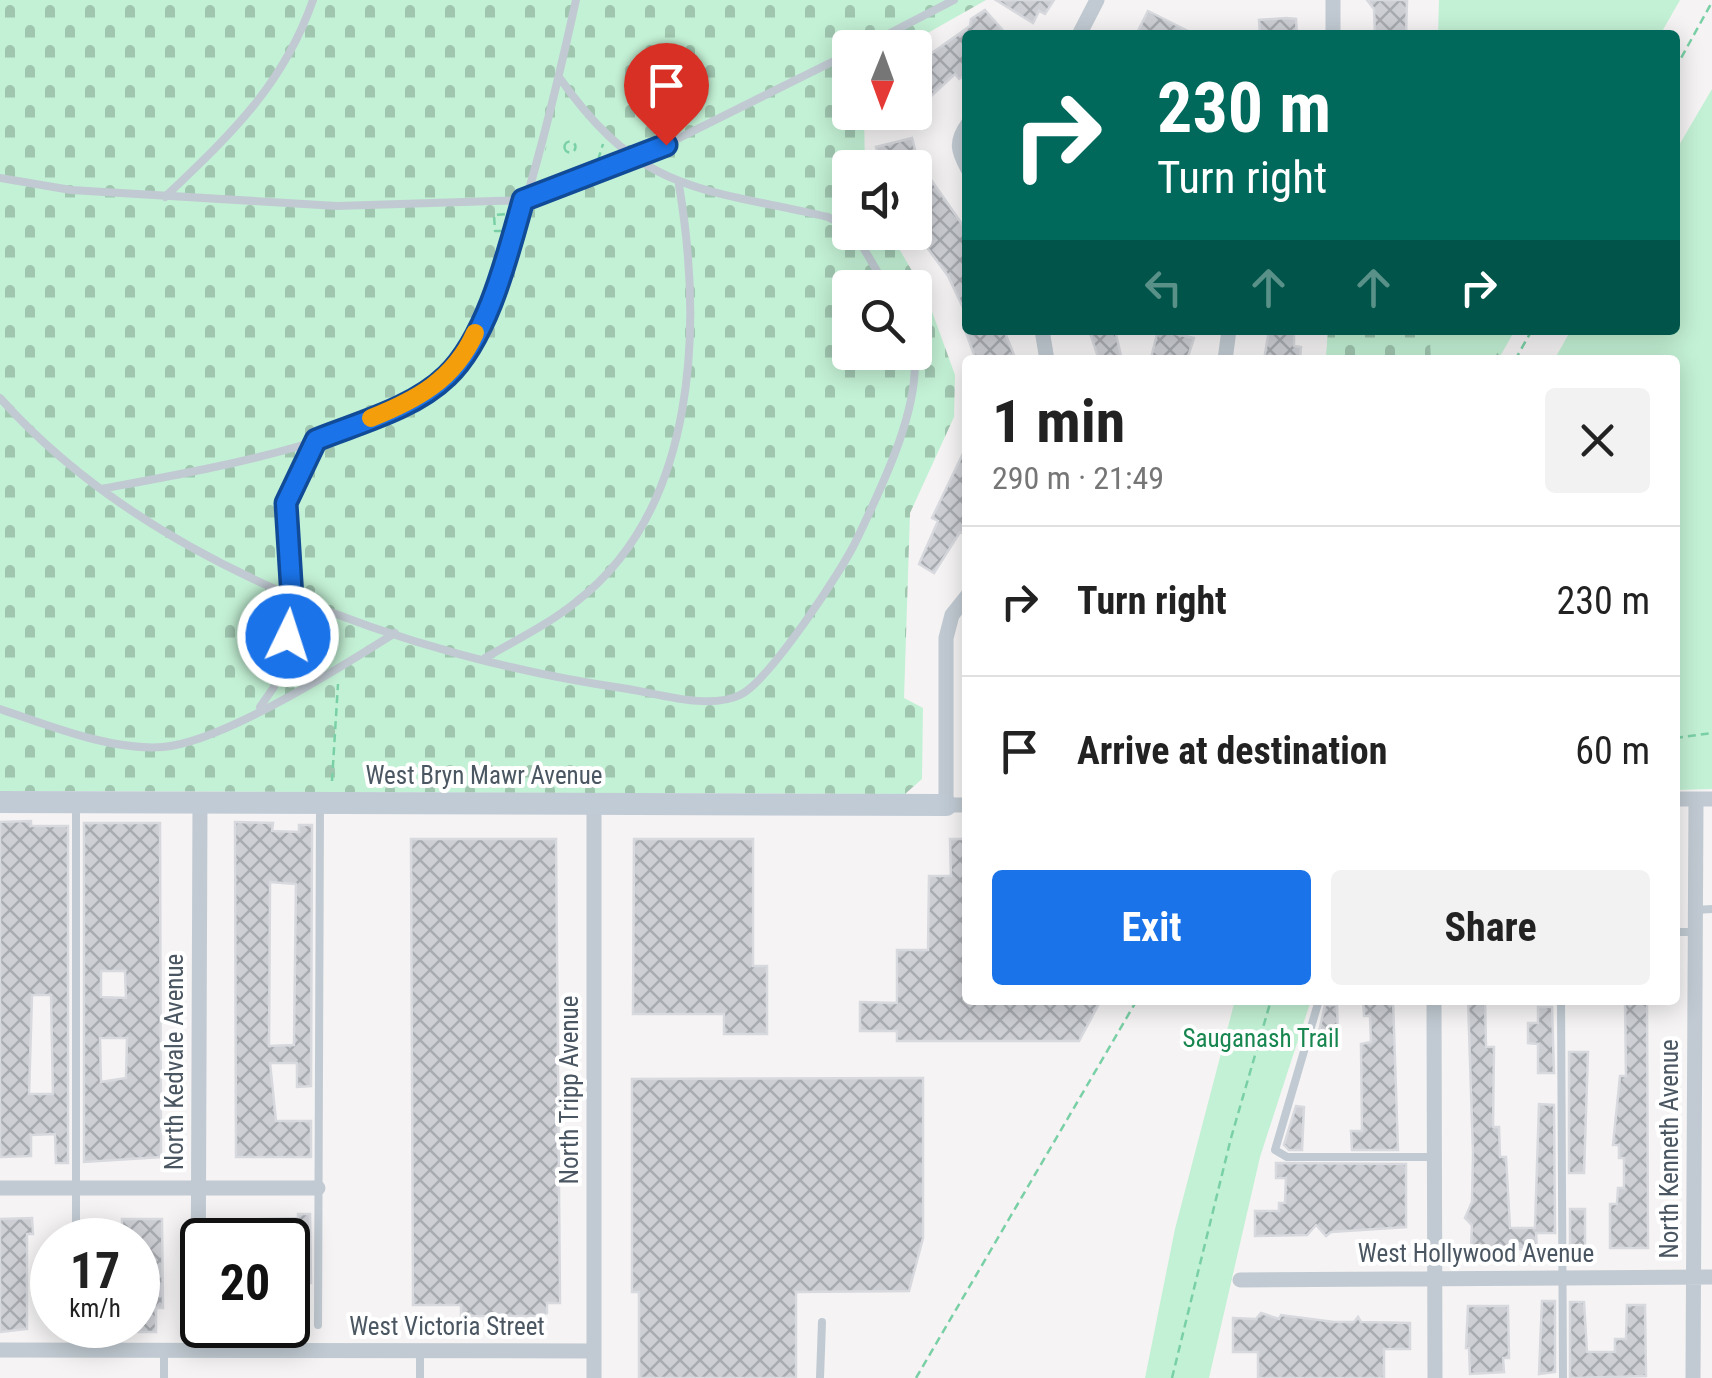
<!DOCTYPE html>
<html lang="en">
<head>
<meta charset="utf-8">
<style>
	:root { --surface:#fff; --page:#f2f2f2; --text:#222; --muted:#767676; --line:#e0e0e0; --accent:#1a73e8 }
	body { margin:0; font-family:"Roboto Condensed",sans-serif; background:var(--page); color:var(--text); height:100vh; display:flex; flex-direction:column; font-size:38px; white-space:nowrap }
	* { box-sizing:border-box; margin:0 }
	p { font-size:32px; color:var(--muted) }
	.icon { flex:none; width:55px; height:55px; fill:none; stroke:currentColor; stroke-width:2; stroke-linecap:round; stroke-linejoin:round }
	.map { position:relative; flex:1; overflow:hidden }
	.details { position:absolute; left:962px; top:355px; width:718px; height:650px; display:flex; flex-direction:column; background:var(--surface); border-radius:10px; box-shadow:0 5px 25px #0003 }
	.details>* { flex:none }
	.guide { position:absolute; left:962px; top:30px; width:718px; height:305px; border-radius:10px; box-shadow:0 5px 25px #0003; background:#00695c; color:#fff; overflow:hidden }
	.needle { width:65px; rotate:181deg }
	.fabs { position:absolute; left:832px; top:30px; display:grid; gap:20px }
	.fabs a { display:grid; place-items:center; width:100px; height:100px; border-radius:10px; background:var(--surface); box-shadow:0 5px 25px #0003; font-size:50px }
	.speed { position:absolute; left:30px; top:1218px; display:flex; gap:20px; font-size:50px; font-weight:700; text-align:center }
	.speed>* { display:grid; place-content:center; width:130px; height:130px; border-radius:50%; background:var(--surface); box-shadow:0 5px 25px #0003; line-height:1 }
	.speed small { font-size:25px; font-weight:400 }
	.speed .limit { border:5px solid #111; border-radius:15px; background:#fff; color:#111 }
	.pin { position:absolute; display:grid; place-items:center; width:85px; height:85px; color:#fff; margin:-102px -42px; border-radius:50% 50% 50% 0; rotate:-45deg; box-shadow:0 0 10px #0007 }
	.pin .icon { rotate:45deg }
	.me { position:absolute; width:110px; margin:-55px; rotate:4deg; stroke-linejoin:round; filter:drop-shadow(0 0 8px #0008) }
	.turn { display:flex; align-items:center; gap:35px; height:210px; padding:0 30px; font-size:45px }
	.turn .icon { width:130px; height:130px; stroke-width:2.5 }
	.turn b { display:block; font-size:70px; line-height:85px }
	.lanes { display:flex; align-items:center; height:95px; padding:0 30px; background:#0003; justify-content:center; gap:50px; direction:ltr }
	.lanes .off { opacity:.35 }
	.round { display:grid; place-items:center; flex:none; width:105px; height:105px; border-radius:10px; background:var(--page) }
	.summary { display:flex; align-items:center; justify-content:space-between; height:170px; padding:0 30px }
	h1 { font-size:60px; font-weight:700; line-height:75px }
	.button { display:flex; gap:20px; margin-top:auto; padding:20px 30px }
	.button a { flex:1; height:115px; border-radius:10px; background:var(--accent); color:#fff; font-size:40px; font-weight:700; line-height:115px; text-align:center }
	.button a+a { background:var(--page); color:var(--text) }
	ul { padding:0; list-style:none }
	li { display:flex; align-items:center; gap:30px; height:150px; padding:0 30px; border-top:2px solid var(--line) }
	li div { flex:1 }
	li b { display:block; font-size:38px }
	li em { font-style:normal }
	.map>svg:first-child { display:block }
</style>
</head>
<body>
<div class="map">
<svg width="1712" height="1378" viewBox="0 0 1712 1378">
	<defs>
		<pattern id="forest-firs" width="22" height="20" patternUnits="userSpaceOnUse" patternTransform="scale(2.5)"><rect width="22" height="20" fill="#c3f1d5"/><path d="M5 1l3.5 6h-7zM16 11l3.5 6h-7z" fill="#a0c6b0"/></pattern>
		<pattern id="cemetery-stones" width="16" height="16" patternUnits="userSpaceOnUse" patternTransform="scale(2.5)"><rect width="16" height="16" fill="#c3f1d5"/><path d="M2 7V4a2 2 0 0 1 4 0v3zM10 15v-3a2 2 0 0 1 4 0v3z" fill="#a0c6b0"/></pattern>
		<pattern id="building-cross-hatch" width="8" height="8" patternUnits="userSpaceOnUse" patternTransform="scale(2.5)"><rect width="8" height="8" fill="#cdcfd5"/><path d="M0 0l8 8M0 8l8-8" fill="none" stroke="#a8abb0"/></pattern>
	</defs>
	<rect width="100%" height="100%" fill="#f5f3f3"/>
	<path fill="url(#forest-firs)" d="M1328 330H1515L1498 360H1326Z"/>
	<path fill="url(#cemetery-stones)" fill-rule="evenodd" d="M0 0H986L903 47 850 48V112L864 113 865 167 850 168V232L890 233 926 295 955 375 954 417 910 513 904 698 923 708 922 779 905 794 0 791ZM850 288H915V352H850Z
		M1328 330H1430L1431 360H1326Z"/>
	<path fill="#c3f1d5" d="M1439 0H1680L1660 35H1438Z
		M1712 89V789L1675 790V360H1554L1571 330H1675V152Z
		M563 101 570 103 613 157 605 164 543 185 537 179 559 104Z
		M1430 330H1487L1469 360H1431Z
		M1235 1000H1311L1260 1157 1209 1378H1145L1175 1229Z"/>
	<path fill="url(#building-cross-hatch)" stroke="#d7d9de" stroke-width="2.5" fill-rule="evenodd" d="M996 0H1054L1045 14 1039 11 1033 23Z
		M1367 0H1407L1406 35H1375L1374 9Z
		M985 10 1007 35H968V74L959 79 955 74 915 111V65L970 26 971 19Z
		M1148 11 1196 35H1136Z
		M1286 18 1296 19 1297 35H1260L1259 20Z
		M883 112H922L918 126 882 118Z
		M912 138 918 161 964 227 968 318 948 276 915 231V168H882L876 147Z
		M965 330H1004L1016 360H976Z
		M1089 330H1115L1122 360H1099Z
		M1158 330 1194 338 1187 360 1151 358Z
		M1269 330H1294V346L1301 347 1300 360H1264Z
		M968 443V536L960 532 934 573 919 564 938 521 932 518Z
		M31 821V826H68V1163H56L55 1134 31 1135V1156L0 1157V822ZM32 995H51L53 1094H29Z
		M235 822 273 823 272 831 299 832V825H312L311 1086 297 1087V1063H270L276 1121H311V1157H236ZM270 882 296 884 294 1045 269 1046Z
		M84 823H160L161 1157 84 1162ZM101 971H125L126 998 101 997ZM100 1038H127L126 1078 101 1082Z
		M411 839H556L560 1303H547V1313L538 1316H461V1305H413Z
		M634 839H753V966H767V1034H724V1014H633Z
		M950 839H968V1000H1101L1079 1041H897V1031H860V1002L897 1003V950H928L929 876H951Z
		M1363 1000H1393L1398 1150H1352L1351 1131H1362L1361 1044 1371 1042 1370 1016H1364Z
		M1468 1000H1485L1486 1047H1494L1493 1127H1499L1500 1157H1506L1510 1228H1535L1539 1104 1554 1105 1555 1233H1536L1537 1250 1471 1247 1472 1225 1465 1218 1472 1202 1473 1152Z
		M1625 1000H1647L1648 1248H1610V1204H1617L1618 1188H1624V1158H1619V1145H1613L1620 1076H1626Z
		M1325 1005H1337L1338 1036H1318Z
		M1538 1007H1552L1554 1073H1538V1044L1528 1043V1023H1538Z
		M1569 1052H1588L1584 1173H1569Z
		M923 1078V1238L909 1291 796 1292V1378H639V1292H632V1079Z
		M1296 1106 1304 1107 1302 1150H1289L1284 1145Z
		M1276 1163 1406 1164V1227L1331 1232 1326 1236 1316 1225 1307 1235 1255 1236V1211H1279V1203H1285L1286 1178H1276Z
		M1570 1209H1585V1250H1570Z
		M298 1214H310L311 1283H295L297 1235 235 1236 234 1220 298 1218Z
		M32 1218 33 1234H27V1329L0 1332V1219Z
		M122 1219H162L163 1308H156V1332H138V1236H122Z
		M1542 1301H1555V1372L1539 1374Z
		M1570 1302H1584L1587 1352H1615V1339H1626L1627 1305H1645L1646 1376 1570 1378Z
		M1468 1306H1508L1509 1358H1503L1504 1372 1470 1374 1469 1348H1466Z
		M1261 1313 1279 1319 1281 1315 1334 1322H1354L1358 1317 1361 1322 1410 1323V1349H1384V1378H1258V1352H1233V1318L1256 1319Z"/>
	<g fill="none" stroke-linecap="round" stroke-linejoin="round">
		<path stroke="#7ad0a6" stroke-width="2.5" stroke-dasharray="8 5" stroke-linecap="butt" d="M1675 69 1712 2
			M564.5 147a5.5 5.5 0 1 1 11 0a5.5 5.5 0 1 1-11 0Z
			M598 160 603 144
			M502 231H495L494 215 508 214
			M1515 360 1532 330
			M1675 738 1712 733
			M332 781 338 684
			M916 1378 1137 1000
			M1172 1378 1231 1138 1271 1000"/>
		<path stroke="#c1cad2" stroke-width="8" d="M861 48 954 0
			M559 77C642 195 700 187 828 217L850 229
			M0 178 71 190 337 206 523 200 635 160 850 53
			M165 197C230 135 283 86 313 0
			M854 232 887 288
			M0 398C150 566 410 658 628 689 660 694 709 710 740 695 769 681 842 571 857 539 881 488 921 408 914 352
			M101 489C197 471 371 443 445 378 504 327 558 82 576 0
			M485 658C516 640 549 624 576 602 699 507 702 323 679 185
			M260 707 274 687 288 636 291 598 286 503 316 440
			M0 709C48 725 111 751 163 747 223 742 341 667 395 633
			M76 807V1240
			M1695 910 1712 909
			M1675 932H1695
			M1319 1000 1275 1150 1287 1157H1434
			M1561 1000 1563 1378
			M77 1325V1329
			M318 1325 320 806
			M164 1350V1378
			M420 1351V1378
			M820 1378 822 1322"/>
		<path stroke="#c1cad2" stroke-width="15" d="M1079 35 1097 0
			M1333 35V0
			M968 124C955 142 958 151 968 169
			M1042 330 1047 360
			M1225 360 1229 330
			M968 595 952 615 946 638V805H968
			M1675 799H1712
			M1434 1000 1435 1378
			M0 1188H318
			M1240 1280 1712 1277
			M198 1322 200 802
			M0 1350 594 1351
			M594 1378V803
			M1693 1378 1696 799"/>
		<path stroke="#c1cbd6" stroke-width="22" d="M0 802 946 805"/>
	</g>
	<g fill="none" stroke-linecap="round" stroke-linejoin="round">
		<defs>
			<path id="route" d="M288 636 292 598 286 503 316 440C358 423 413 409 447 376 488 337 508 253 523 200L666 145"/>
		</defs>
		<use href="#route" stroke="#114b97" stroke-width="25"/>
		<use href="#route" stroke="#1a73e8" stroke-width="18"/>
		<path stroke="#f59e0b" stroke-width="18" d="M371 418C416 400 454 380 475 333"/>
	</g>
	<g text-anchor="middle" stroke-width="8" stroke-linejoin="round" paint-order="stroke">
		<g font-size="25" fill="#4a5661" stroke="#fff">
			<text x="484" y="784">West Bryn Mawr Avenue</text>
			<text transform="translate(174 1062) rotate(-90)" y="9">North Kedvale Avenue</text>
			<text transform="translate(569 1090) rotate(-90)" y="9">North Tripp Avenue</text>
			<text transform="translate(1669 1149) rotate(-90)" y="9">North Kenneth Avenue</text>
			<text x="1476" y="1262">West Hollywood Avenue</text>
			<text x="447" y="1335">West Victoria Street</text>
		</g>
		<g font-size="25" fill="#17864f" stroke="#fff">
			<text x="1261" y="1047">Sauganash Trail</text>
		</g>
	</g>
</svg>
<div class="fabs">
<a><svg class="needle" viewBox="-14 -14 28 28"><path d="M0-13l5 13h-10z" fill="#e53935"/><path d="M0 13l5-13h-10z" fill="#767676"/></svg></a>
<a><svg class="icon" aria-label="sound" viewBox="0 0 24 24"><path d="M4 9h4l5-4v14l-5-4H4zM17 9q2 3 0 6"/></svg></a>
<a><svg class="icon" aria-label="search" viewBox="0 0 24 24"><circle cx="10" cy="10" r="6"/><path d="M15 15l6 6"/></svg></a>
</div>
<div class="speed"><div>17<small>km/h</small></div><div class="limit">20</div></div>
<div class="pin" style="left:666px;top:145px;background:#d93025"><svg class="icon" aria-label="arrive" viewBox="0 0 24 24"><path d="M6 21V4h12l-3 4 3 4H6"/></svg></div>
<svg class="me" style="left:288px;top:636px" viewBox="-20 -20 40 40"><circle r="17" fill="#1a73e8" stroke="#fff" stroke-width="3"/><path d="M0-11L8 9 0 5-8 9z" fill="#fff"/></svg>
<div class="guide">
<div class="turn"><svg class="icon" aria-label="right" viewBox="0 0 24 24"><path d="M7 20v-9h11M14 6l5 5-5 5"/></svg><div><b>230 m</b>Turn right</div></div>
<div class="lanes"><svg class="icon off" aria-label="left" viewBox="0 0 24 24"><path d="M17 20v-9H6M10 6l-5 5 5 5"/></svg><svg class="icon off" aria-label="ahead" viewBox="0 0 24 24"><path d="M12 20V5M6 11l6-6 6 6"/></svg><svg class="icon off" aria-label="ahead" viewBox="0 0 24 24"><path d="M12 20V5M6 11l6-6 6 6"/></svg><svg class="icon" aria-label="right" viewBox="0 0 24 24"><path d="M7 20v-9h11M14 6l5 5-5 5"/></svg></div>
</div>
<section class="details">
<div class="summary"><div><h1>1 min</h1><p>290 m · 21:49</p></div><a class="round"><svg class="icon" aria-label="close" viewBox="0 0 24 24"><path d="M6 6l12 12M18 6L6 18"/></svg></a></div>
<ul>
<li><svg class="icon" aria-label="right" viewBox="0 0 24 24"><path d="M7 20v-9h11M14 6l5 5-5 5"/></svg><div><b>Turn right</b></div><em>230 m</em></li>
<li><svg class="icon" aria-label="arrive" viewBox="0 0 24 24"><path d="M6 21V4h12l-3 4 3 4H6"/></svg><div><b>Arrive at destination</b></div><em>60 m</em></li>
</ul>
<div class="button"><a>Exit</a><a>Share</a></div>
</section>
</div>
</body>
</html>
